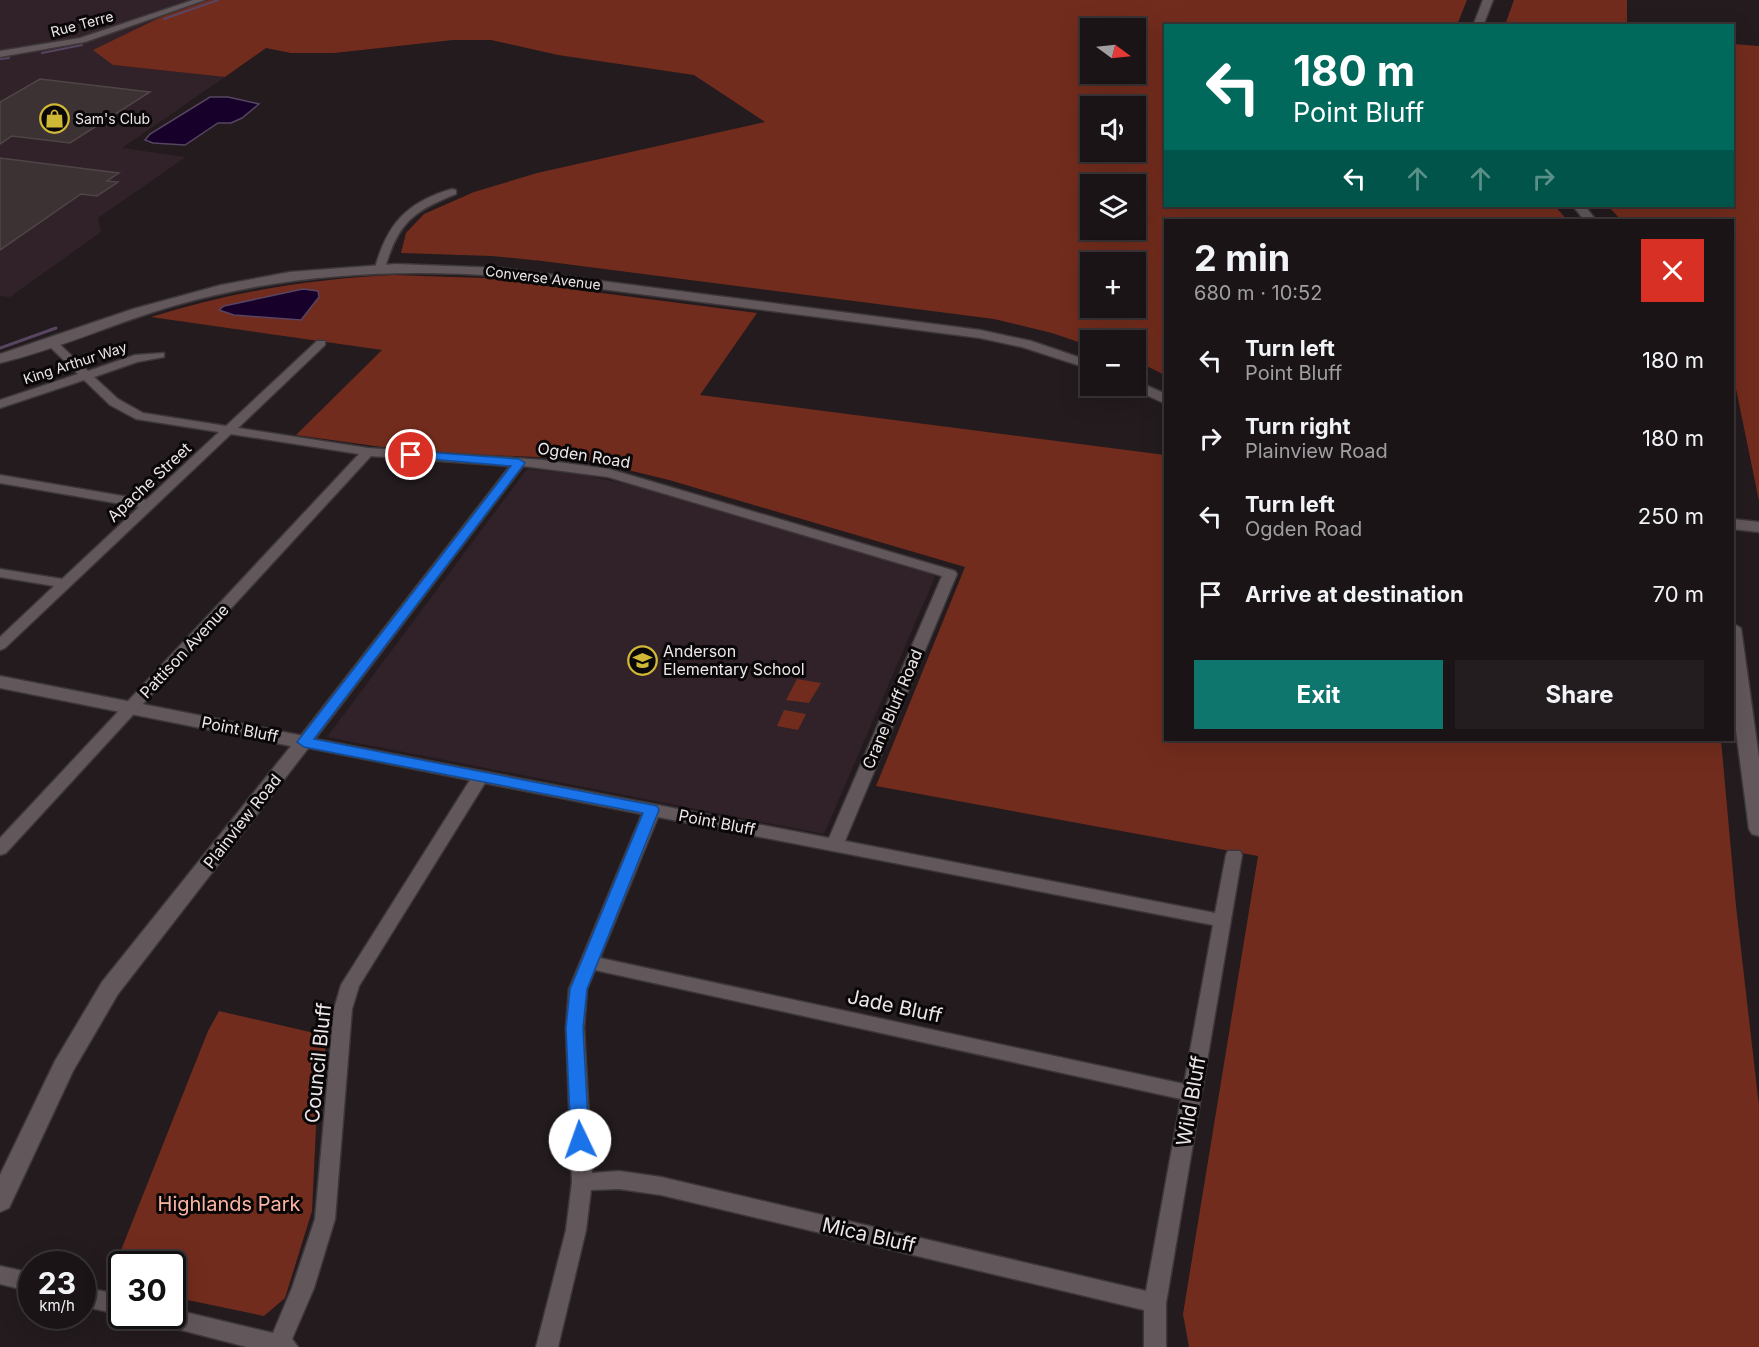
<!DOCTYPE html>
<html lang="en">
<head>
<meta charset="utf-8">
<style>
	:root { --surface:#1a1416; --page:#231d1f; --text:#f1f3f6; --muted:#9f9ea1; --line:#383335; --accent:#0f766e }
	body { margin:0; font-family:Inter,sans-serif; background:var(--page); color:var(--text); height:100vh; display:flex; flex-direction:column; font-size:22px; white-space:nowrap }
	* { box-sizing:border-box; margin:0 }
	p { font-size:20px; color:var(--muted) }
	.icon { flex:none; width:33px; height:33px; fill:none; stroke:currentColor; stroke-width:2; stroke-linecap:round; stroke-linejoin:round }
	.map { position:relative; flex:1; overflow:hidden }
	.sheet { position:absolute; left:1164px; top:219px; width:570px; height:522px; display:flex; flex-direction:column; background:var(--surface); border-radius:0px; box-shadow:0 6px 24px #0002,0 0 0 2px var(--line) }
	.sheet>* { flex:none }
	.guide { position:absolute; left:1164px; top:24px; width:570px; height:183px; border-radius:0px; box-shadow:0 6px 24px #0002,0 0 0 2px var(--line); background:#00695c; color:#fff; overflow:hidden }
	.needle { width:39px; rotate:105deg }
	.buttons { position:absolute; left:1080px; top:18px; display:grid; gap:12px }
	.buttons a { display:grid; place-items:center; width:66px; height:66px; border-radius:0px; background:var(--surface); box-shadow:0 6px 24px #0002,0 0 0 2px var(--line); font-size:30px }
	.speed { position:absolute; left:18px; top:1251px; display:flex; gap:12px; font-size:30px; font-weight:700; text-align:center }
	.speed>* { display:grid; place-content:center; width:78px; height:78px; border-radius:50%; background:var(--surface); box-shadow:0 6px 24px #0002,0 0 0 2px var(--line); line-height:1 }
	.speed small { font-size:15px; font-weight:400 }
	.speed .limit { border:3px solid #111; border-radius:9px; background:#fff; color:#111 }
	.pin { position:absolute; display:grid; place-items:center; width:51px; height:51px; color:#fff; margin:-26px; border:3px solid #fff; border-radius:50%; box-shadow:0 2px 6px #0007 }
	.me { position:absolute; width:66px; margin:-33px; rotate:357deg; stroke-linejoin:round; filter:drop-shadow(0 0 4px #0008) }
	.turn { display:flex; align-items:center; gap:21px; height:126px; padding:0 30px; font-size:27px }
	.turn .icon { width:78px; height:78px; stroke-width:2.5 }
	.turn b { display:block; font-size:42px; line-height:51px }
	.lanes { display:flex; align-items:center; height:57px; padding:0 30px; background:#0003; justify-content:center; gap:30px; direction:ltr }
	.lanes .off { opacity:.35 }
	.round { display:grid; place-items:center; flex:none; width:63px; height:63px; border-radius:0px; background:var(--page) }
	.headline { display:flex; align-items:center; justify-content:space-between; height:102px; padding:0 30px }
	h1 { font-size:36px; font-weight:700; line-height:45px }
	.primary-button { display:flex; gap:12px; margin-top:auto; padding:12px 30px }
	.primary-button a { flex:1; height:69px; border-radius:0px; background:var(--accent); color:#fff; font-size:24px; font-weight:700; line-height:69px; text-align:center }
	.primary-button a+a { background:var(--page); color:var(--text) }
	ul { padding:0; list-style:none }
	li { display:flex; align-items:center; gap:18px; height:78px; padding:0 30px }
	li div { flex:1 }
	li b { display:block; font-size:22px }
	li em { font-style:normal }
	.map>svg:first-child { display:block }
</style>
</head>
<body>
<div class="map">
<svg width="1759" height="1347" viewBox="0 0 1759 1347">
	<rect width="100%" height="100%" fill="#231b1e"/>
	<path fill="#302228" d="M0 0H208L161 17 113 65 225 77 122 148 186 157 98 218 101 232 10 297 0 296Z
		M527 469 583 475 641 487 932 573 935 577 824 834 327 737Z"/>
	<path fill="#722c1d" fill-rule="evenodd" d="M208 0H1467L1457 25 1166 26V206H1555L1567 220H1166L1165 375 1136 361V340H1090V346L1052 333 994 319 542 261 492 256 401 253 406 233 424 214 474 192 537 173 765 122 694 75 558 55 491 40H453L334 53H291L266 48 225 77 113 65 93 50 161 17ZM1136 28V74H1090V28ZM1090 106H1136V152H1090ZM1090 184H1136V230H1090ZM1136 262V308H1090V262Z
		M1514 0H1627V25H1505Z
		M1733 44 1759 46V501L1733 374 1732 220H1621L1608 206H1732Z
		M393 275 484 278 757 313 700 395 1165 455 1166 740H1721L1736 906 1759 1106V1347H1189L1183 1314 1258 856 876 786 965 567 669 480 583 459 418 452 296 435 382 350 151 317C231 292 310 279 393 275Z
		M797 679 821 683 809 703 786 700Z
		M784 710 806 714 798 730 777 726Z
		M219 1011 327 1036 316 1127 312 1211 285 1298 264 1316 173 1297 172 1264H122L121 1286 108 1283 208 1031Z"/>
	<path fill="#170029" stroke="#574562" stroke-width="1.5" d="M210 97H228L259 104 242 118 231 123H218L185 145 153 143 145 140 150 134Z
		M303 289 318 291 319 297 301 320 234 315 219 310 224 306Z"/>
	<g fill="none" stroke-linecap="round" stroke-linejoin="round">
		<path stroke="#574562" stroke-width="2" d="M164 19 218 0
			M42 53 82 45
			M0 59 9 58"/>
		<path stroke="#574562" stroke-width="3" d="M0 348 56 328"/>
	</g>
	<path fill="#3c3233" stroke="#4f4546" stroke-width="1.5" d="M40 79 150 92 70 143 12 136 0 144V102Z
		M0 158 119 173 107 181 118 182 97 196 81 194 0 250Z"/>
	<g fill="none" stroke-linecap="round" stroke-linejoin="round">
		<defs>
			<path id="street" d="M193 0H205L85 42 0 57V51L80 38Z
				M452 189 456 190V194C413 211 398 223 385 268L376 270 375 268C387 224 407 202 452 189Z
				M51 339 55 340 88 371 135 355 164 353V357L137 362 94 377 118 399 143 413 226 426 317 341H325V345L238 428 368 448 543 460 609 469 955 571 957 574 845 841 1215 913 1226 855 1228 851H1240L1242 855 1166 1303V1347H1144V1310L661 1195 619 1189 591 1190 586 1230 558 1347H536L566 1230 572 1182 566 1028 569 989 642 814 485 783 359 986 352 1009 335 1219 314 1288 292 1339 298 1347H247L154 1323 151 1316H172V1309L273 1333 292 1288 315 1219 334 1009 341 985 470 780 304 747 296 742 510 466 371 456 6 853 0 855V838L359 454 231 434 5 648 0 650V637L54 586 0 577V569L62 579 139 507 0 483V475L146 500 219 432 136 419 110 405 84 380 0 408V400L78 374 47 344 45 342ZM523 466 608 477 942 576 829 838 315 739ZM658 817 1213 925 1184 1084 600 958ZM595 970 1181 1099 1146 1291 661 1177 619 1171 592 1173 584 1028 587 989Z
				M0 1266 32 1273V1292L0 1284Z
				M82 1287 122 1295V1315L82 1306Z"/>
			<path id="secondary" d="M1483 0H1493L1483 26H1473Z
				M1573 206H1585L1596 220H1584Z
				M396 264 501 268 980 330 1031 341 1090 361V369L1022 347 980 338 501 276C389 268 281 275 173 306 114 323 59 349 0 363V354L133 309 221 285 290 272Z
				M1136 381 1166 394V404L1131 388 1129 386H1136Z
				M1732 519 1759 522V532L1732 529Z
				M1732 623 1741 628 1759 758V836L1752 834 1749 829 1732 700Z
				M0 676 304 736 311 738 313 742 118 994 73 1071 9 1208 0 1212V1175L55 1061 102 982 291 746 0 688Z"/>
		</defs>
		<use href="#street" stroke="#3d3739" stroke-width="3"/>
		<use href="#secondary" stroke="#3d3739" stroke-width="3"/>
		<use href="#street" fill="#62585c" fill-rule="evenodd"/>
		<use href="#secondary" fill="#62585c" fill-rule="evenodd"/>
	</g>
	<path fill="#1a73e8" stroke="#114b97" stroke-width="1.5" d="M411 451 519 459 525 463 314 739 657 806 659 810 587 989 583 1028 589 1140 587 1145 580 1147 574 1145 571 1140 566 1028 570 989 643 813 304 747 297 742 511 466 407 457 405 455Z"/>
	<defs>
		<symbol id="shop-ring" viewBox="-11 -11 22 22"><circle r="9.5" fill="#0a0708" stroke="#d0b837" stroke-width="1.5"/><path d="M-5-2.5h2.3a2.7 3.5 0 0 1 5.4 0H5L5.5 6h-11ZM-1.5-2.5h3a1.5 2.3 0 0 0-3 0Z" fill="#d0b837"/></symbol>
		<symbol id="school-ring" viewBox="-11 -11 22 22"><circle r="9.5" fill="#0a0708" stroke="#d0b837" stroke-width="1.5"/><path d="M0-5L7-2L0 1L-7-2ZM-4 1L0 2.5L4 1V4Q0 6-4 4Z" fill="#d0b837"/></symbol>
	</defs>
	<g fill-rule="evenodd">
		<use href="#shop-ring" x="38" y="102" width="33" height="33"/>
		<use href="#school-ring" x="626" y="644" width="33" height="33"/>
	</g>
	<g text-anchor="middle" stroke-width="6" stroke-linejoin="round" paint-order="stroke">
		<g font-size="14" fill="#ece6e8" stroke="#0a0708">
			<text transform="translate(82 24) rotate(-15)" y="5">Rue Terre</text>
			<text transform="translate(543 278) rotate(7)" y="5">Converse Avenue</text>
			<text transform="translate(75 363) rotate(-18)" y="5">King Arthur Way</text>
		</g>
		<g font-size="14" fill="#ece6e8" stroke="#0a0708" text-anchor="start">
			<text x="75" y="124">Sam's Club</text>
		</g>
		<g font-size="16" fill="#ece6e8" stroke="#0a0708">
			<text transform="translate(584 455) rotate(9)" y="6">Ogden Road</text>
			<text transform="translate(149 482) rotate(-43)" y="6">Apache Street</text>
			<text transform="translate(184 651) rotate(-47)" y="6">Pattison Avenue</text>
			<text transform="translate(892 709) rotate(-67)" y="6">Crane Bluff Road</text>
			<text transform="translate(240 729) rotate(11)" y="6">Point Bluff</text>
			<text transform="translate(242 821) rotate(-52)" y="6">Plainview Road</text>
			<text transform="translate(717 822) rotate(11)" y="6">Point Bluff</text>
		</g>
		<g font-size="16" fill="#ece6e8" stroke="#0a0708" text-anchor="start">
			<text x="663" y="657">Anderson<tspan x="663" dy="18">Elementary School</tspan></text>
		</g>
		<g font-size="20" fill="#ece6e8" stroke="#0a0708">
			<text transform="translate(895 1006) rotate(12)" y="7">Jade Bluff</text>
			<text transform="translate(318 1063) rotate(-84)" y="7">Council Bluff</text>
			<text transform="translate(1191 1101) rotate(-80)" y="7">Wild Bluff</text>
			<text transform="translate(869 1235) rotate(13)" y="7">Mica Bluff</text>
		</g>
		<g font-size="20" fill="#fcb4a3" stroke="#0a0708">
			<text x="229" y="1211">Highlands Park</text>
		</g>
	</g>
</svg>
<div class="buttons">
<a><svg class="needle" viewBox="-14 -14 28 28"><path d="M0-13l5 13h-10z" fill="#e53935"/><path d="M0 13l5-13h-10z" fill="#9f9ea1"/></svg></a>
<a><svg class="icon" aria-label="sound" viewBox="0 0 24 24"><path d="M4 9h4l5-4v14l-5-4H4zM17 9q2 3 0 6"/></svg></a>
<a><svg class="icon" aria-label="layers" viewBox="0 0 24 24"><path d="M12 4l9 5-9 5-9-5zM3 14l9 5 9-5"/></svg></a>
<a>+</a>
<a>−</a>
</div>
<div class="speed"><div>23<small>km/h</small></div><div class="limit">30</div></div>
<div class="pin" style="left:411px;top:455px;background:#d93025"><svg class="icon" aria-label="arrive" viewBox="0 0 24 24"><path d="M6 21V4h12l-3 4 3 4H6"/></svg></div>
<svg class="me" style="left:580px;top:1140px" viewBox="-20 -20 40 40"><circle r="19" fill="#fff"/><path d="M0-13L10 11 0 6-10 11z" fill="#1a73e8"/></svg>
<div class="guide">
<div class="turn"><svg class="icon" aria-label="left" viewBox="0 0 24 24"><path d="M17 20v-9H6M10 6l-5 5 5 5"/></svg><div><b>180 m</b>Point Bluff</div></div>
<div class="lanes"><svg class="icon" aria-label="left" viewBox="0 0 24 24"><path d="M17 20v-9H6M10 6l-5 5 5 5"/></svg><svg class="icon off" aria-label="ahead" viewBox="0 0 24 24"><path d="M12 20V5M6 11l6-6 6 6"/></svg><svg class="icon off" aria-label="ahead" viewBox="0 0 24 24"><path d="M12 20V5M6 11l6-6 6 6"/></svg><svg class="icon off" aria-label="right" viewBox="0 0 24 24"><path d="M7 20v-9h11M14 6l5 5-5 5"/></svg></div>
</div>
<section class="sheet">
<div class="headline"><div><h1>2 min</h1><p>680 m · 10:52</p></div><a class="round" style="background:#d93025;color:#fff"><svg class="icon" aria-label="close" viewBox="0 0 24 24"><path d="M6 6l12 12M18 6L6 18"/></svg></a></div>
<ul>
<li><svg class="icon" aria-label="left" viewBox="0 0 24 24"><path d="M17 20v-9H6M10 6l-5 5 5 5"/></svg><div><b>Turn left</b><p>Point Bluff</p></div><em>180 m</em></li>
<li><svg class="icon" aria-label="right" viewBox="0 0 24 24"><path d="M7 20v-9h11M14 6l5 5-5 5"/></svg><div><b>Turn right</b><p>Plainview Road</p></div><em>180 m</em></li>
<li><svg class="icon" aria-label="left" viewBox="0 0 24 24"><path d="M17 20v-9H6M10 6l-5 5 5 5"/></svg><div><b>Turn left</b><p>Ogden Road</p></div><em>250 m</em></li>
<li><svg class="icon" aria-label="arrive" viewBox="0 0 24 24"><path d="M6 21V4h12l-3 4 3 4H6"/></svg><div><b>Arrive at destination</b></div><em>70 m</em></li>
</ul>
<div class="primary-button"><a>Exit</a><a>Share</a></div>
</section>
</div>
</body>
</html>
